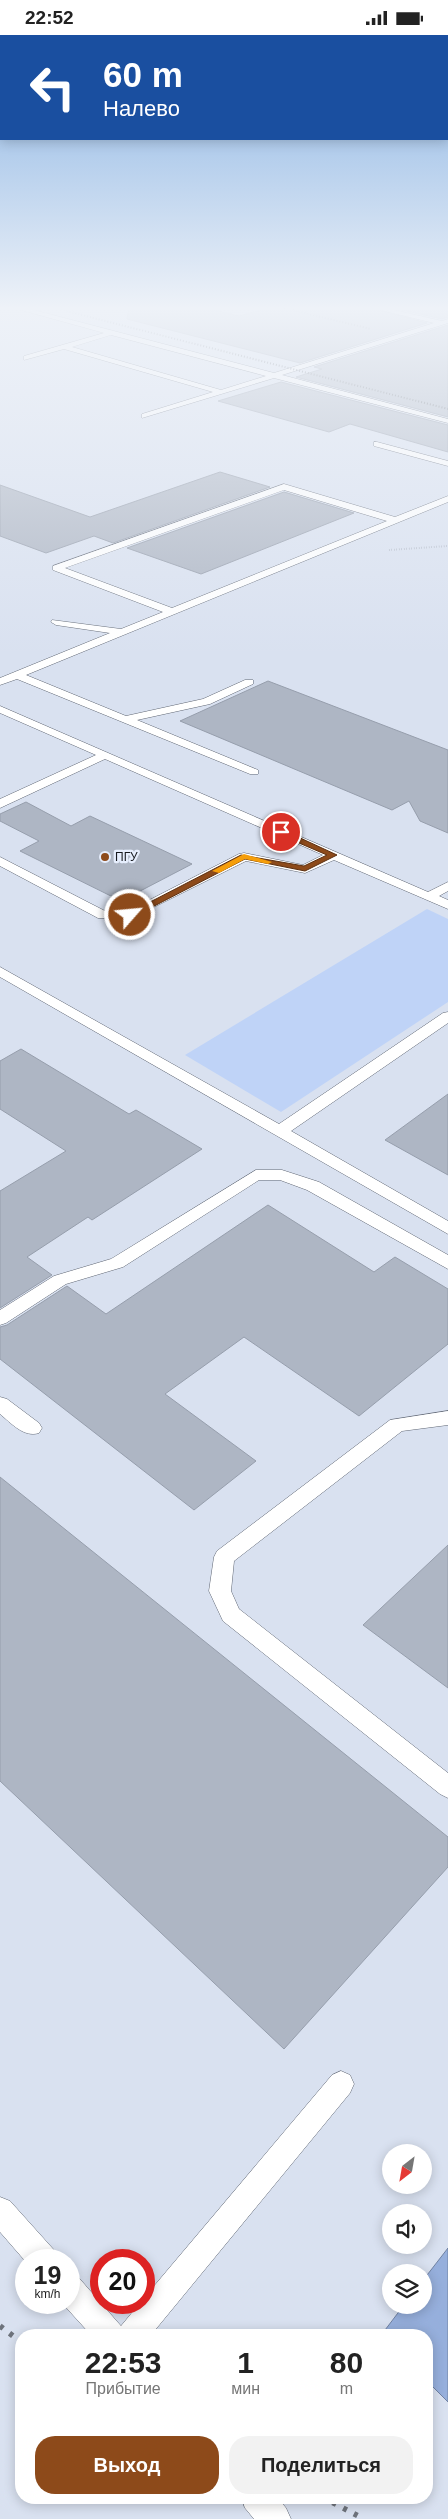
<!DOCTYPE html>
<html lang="ru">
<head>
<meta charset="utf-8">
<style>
	:root { --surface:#fff; --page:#f2f2f2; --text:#222; --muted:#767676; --accent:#8d4a1a }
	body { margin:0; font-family:Helvetica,sans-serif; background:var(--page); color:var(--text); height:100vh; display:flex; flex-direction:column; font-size:19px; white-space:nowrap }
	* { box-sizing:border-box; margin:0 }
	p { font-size:16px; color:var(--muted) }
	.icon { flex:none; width:28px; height:28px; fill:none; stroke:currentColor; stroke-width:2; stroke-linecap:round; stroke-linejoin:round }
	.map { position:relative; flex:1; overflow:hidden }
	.drawer { position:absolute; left:15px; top:2294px; width:418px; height:175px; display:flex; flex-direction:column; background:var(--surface); border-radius:20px; box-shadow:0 2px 12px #0003 }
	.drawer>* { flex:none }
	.top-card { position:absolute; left:0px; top:0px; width:449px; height:105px; box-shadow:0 2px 12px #0003; background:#1a4fa0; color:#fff; overflow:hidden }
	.needle { width:32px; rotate:211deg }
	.buttons { position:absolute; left:382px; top:2109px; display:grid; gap:10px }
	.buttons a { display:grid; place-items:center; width:50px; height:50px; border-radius:50%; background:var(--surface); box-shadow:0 2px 12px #0003; font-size:25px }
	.speed { position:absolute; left:15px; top:2214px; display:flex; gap:10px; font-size:25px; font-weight:700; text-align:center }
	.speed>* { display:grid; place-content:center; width:65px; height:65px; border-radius:50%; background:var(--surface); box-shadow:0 2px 12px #0003; line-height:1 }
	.speed small { font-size:12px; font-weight:400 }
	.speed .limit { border:8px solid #d22; background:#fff; color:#111 }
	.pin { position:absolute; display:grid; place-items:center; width:42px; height:42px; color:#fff; margin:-21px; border:2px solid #fff; border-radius:50%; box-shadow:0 1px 5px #0007 }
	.me { position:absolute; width:55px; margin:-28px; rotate:63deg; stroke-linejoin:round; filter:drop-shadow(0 0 4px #0008) }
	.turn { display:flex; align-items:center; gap:18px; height:105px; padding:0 20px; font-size:22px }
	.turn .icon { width:65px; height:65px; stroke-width:2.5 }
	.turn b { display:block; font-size:35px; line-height:42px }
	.eta { display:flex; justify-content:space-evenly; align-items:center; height:85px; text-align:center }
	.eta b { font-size:30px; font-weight:700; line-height:35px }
	.primary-button { display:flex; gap:10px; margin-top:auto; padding:10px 20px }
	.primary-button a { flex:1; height:58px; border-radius:20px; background:var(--accent); color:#fff; font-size:20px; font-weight:700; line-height:58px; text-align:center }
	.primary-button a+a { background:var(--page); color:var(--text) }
	.status { display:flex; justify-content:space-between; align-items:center; height:35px; padding:0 25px; background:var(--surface); direction:ltr }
	.status svg { height:14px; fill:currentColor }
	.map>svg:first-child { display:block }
</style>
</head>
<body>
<div class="status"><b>22:52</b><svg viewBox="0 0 49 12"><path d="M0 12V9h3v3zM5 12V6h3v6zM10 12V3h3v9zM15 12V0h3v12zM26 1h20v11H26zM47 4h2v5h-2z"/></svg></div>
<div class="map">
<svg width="448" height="2484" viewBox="0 0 448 2484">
	<rect width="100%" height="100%" fill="#d9e1f0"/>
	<path fill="#bfd3f7" d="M427 874 448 884V967L281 1077 185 1020Z"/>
	<path fill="#96afdc" stroke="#7082a3" d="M448 2213V2367L426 2345V2300L382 2299 404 2270H424V2244Z"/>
	<path fill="#aeb6c4" stroke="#969eac" d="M129 273H206L239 281 269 273H370L427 288 300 328 127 284Z
		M394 273H448V282L442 284Z
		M448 290V382L296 342 322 334 314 332Z
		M281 347 448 390V417L350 389 329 397 218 366Z
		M220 437 270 452 113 508 94 501 46 518 0 501V450L90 482Z
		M284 457 354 478 201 539 127 513Z
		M268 646 448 715V798L420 786 409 766 392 775 180 686Z
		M26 767 71 791 90 781 192 829 121 866 20 816 39 806 0 786V779Z
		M21 1014 129 1079 136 1075 202 1114 92 1185 88 1182 27 1222 52 1240 0 1273V1156L66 1116 0 1074V1026Z
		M448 1059V1140L385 1105Z
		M268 1170 374 1237 395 1222 448 1254V1309L359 1381 244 1302 165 1359 256 1426 194 1475 0 1324V1292L7 1290 67 1251 106 1279Z
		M0 1442 448 1802V1832L284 2014 0 1746Z
		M448 1510V1653L363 1590Z"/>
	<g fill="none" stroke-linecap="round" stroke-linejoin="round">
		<defs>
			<path id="service" d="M14 273H26L274 338 434 288 372 273H385L442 286 448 284V288L445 289 282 340 448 384V388L274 343 142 383V379L213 357 64 314 24 325V321L104 298ZM111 300 266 341 221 355 72 312Z
				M377 407 448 426V431L374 411V407Z
				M284 449 395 482 448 461V467L26 640 126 681 203 664 245 645H253V649L210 669 137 685 258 735V739H250L17 644 0 650V643L110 598 56 590 51 587 52 585 121 594 163 577 53 535V531ZM284 455 387 486 172 573 65 533Z
				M0 671 428 857 448 847V856L439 861 448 865V874L334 825 305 838 246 826 130 884 98 883 0 831V822L105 876H128L239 819 244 818 303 830 323 820 105 724 0 773V764L96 720 0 678Z
				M0 932 279 1089 443 978 448 977V988L291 1096 448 1186V1199L0 942Z
				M256 1135H282L319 1147 448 1220V1234L307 1155 280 1145H259L123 1232 66 1249 6 1288 0 1290V1275L54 1241 111 1224Z
				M0 1362 7 1364 39 1388 42 1393 39 1398C24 1403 11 1388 0 1379Z
				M448 1376V1390L402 1396 234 1526 231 1556 239 1574 448 1738V1763L440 1759 223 1586 209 1556 214 1522 217 1516 390 1385Z
				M341 2036 350 2040 354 2049 350 2058 151 2300H91L62 2268H69V2239L79 2243 121 2291 140 2268H144V2263L332 2040Z
				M0 2162 10 2166 54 2215 58 2225 26 2227 0 2197Z
				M241 2462H277L286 2473 291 2484H254L245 2473Z"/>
		</defs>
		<use href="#service" stroke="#5f6673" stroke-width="1"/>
		<path stroke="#9ea5b1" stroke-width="2" stroke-dasharray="0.5 2" stroke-linecap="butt" d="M389 515 448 511"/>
		<use href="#service" fill="#fff" fill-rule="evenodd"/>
		<path stroke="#6e737c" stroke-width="2" stroke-dasharray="1 2" stroke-linecap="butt" d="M55 273 448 374
			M284 273 371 294"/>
		<path stroke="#6e737c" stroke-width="5.5" stroke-dasharray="4 8" stroke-linecap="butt" d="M0 2291 21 2307
			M322 2462 364 2484"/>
	</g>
	<linearGradient id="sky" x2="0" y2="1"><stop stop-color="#87b2e3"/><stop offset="0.44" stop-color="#eef2f8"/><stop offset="1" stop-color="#eef2f8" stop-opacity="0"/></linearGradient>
	<rect width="448" height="621" fill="url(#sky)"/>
	<path fill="#8d4a1a" stroke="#5c3011" d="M278 795H283L337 820 305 836 245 824 133 882 125 880 241 820 304 831 327 820 278 799Z"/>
	<path fill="#f59e0b" d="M244 819 272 827 268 829 245 824 219 838 212 836Z"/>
	<circle fill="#8d4a1a" stroke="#e6eefd" stroke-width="2" cx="105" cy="822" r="5"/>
	<g text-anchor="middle" stroke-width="4.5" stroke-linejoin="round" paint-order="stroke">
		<g font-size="12" fill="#171a1f" stroke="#e6eefd" text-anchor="start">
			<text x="115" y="826">ПГУ</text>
		</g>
	</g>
</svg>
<div class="buttons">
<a><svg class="needle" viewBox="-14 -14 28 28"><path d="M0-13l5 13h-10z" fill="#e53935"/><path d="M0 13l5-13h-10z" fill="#767676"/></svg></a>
<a><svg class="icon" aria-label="sound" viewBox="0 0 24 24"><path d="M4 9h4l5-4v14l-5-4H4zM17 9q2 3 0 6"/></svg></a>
<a><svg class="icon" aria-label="layers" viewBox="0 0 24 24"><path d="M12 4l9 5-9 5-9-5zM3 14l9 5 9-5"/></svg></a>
</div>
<div class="speed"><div>19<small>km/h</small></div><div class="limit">20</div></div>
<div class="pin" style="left:281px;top:797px;background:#d93025"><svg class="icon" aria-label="arrive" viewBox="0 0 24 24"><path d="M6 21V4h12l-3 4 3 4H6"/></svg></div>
<svg class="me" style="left:130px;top:880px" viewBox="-20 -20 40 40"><circle r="17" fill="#8d4a1a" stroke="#fff" stroke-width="3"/><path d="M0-11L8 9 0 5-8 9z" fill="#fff"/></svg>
<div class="top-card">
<div class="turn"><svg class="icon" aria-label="left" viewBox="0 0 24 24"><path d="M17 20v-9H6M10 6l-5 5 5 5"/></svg><div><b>60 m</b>Налево</div></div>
</div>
<section class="drawer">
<div class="eta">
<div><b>22:53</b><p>Прибытие</p></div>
<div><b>1</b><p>мин</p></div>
<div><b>80</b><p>m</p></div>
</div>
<div class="primary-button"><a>Выход</a><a>Поделиться</a></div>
</section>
</div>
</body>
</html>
